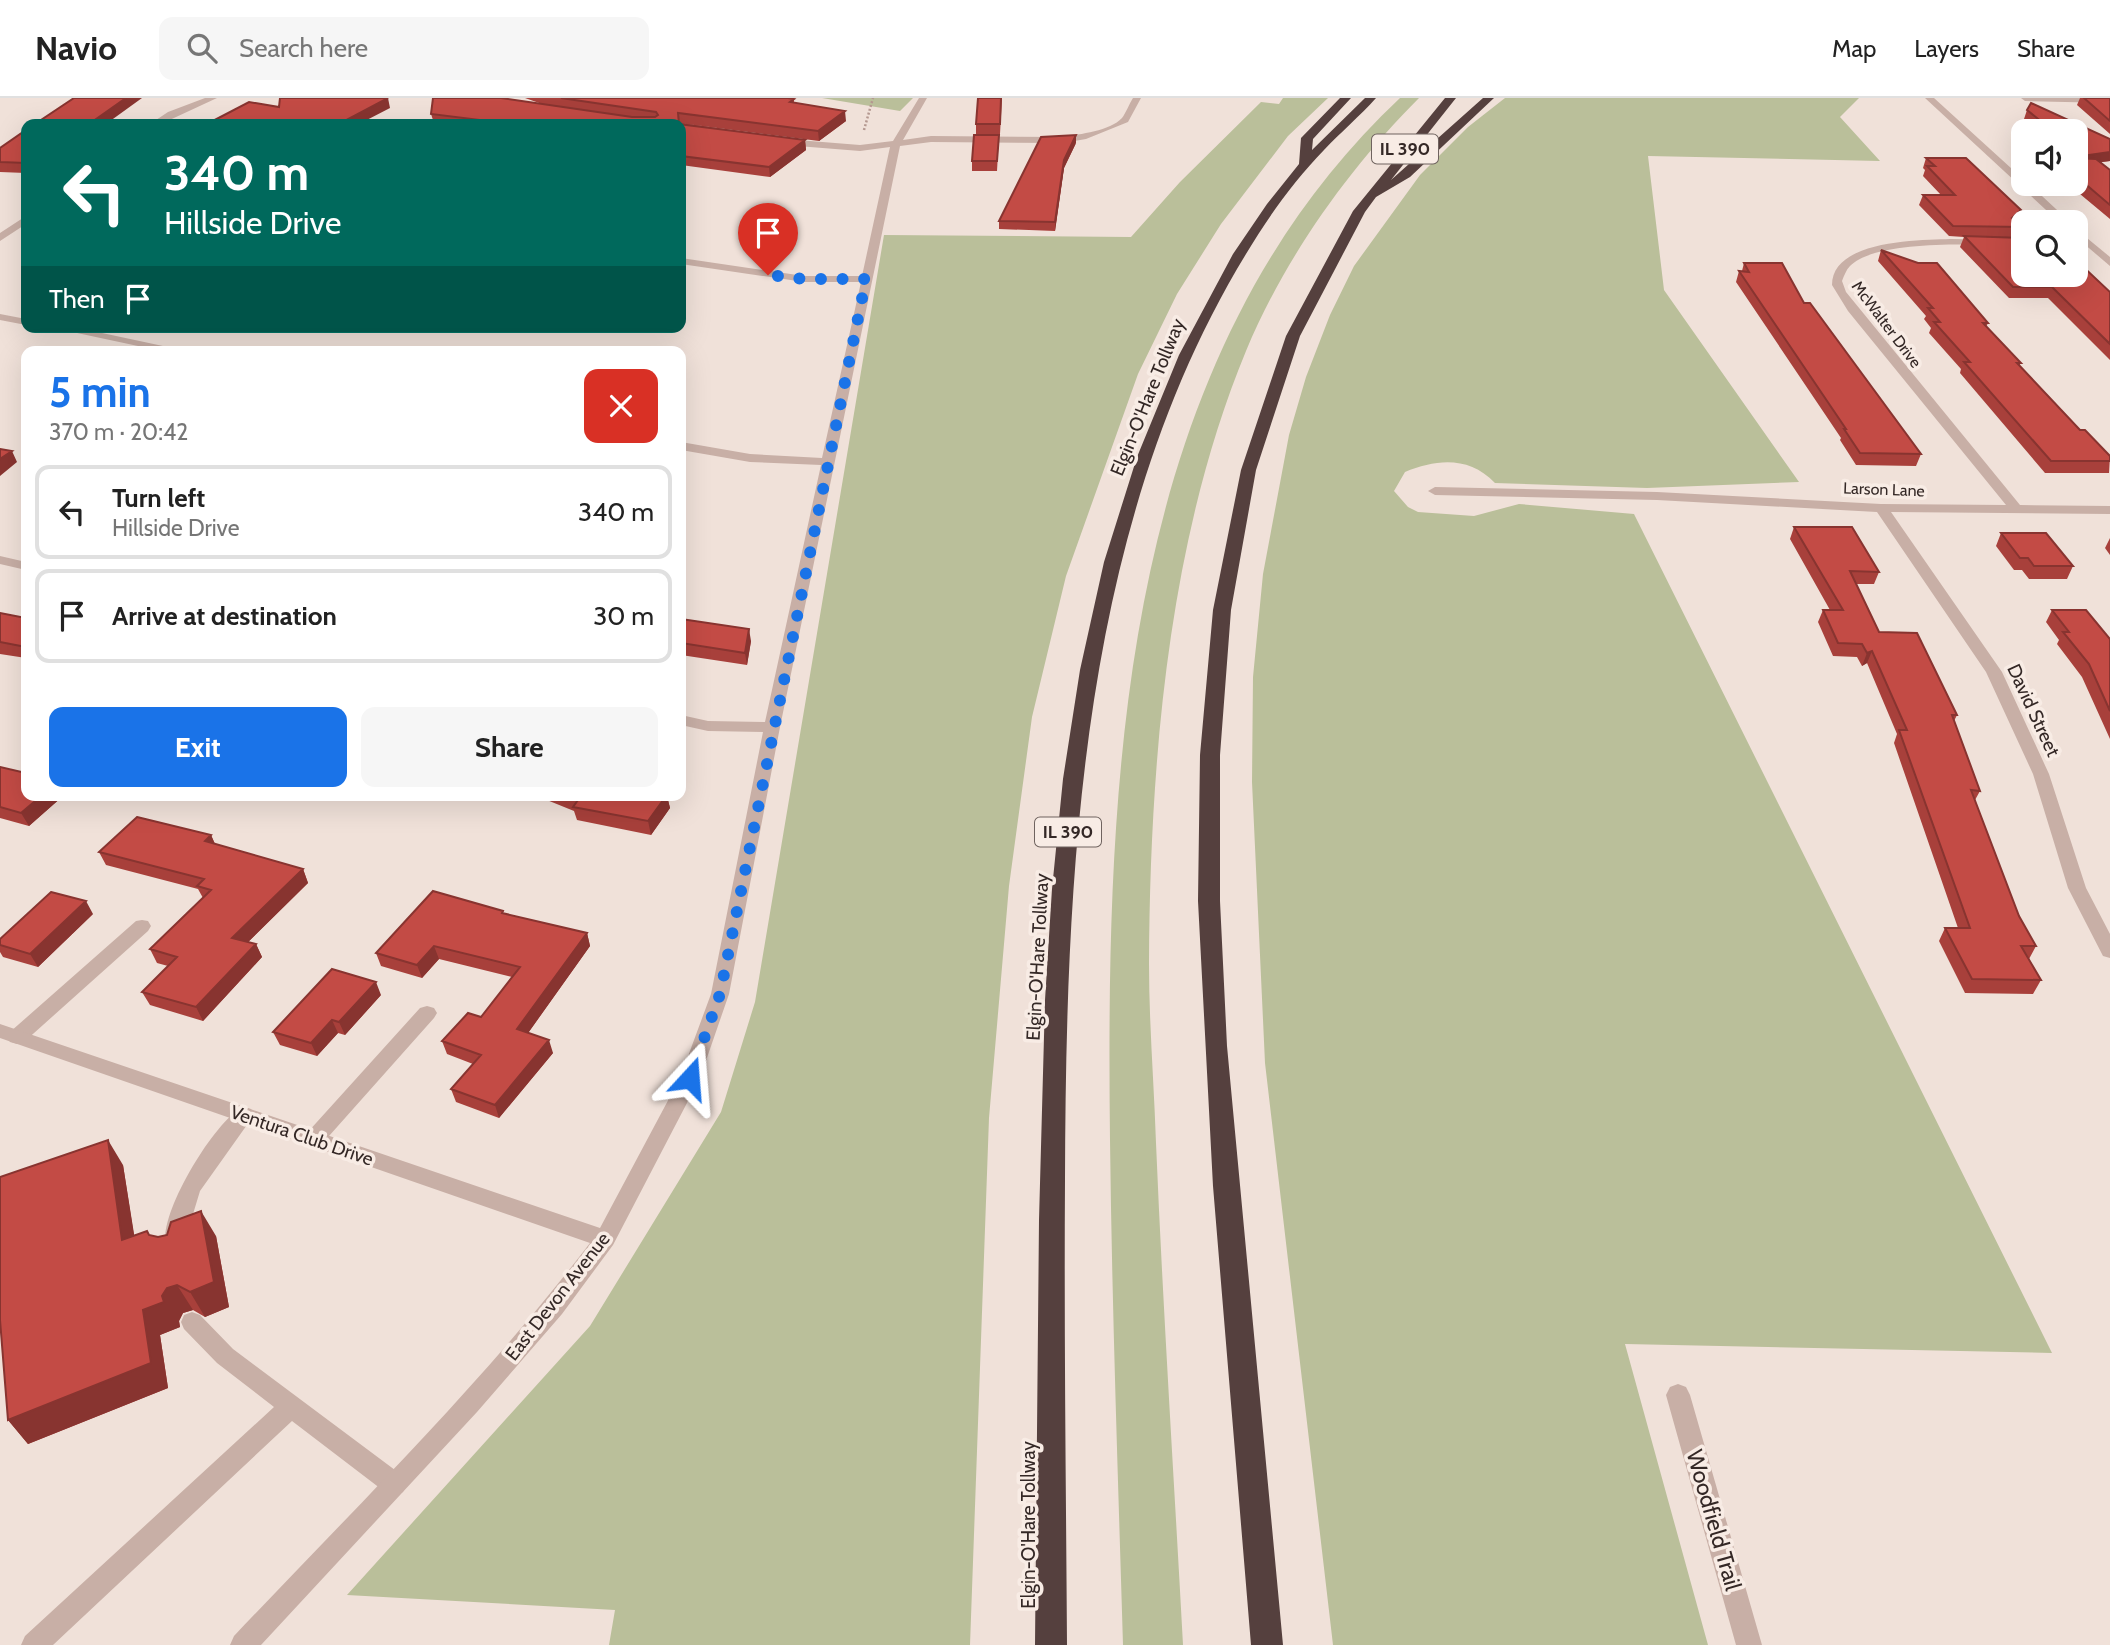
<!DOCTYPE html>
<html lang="en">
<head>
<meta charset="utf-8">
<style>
	:root { --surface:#fff; --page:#f6f6f6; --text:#222; --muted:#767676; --line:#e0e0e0; --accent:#1a73e8 }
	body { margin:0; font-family:Cabin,sans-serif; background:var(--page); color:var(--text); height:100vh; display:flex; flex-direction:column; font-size:26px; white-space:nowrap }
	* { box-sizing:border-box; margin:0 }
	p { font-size:23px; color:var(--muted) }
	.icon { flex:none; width:38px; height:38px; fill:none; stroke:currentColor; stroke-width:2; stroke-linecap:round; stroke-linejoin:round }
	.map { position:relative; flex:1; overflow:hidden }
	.side { position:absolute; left:21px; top:248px; width:665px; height:455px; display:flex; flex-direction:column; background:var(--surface); border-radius:14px; box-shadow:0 7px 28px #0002 }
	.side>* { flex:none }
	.banner { position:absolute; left:21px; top:21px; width:665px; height:214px; border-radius:14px; box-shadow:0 7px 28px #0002; background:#00695c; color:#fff; overflow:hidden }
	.tools { position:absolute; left:2011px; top:21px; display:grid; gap:14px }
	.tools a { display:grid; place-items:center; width:77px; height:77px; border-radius:14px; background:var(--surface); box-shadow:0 7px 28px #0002; font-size:35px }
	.pin { position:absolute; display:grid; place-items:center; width:60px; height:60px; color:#fff; margin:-72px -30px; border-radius:50% 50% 50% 0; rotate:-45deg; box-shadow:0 0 7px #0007 }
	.pin .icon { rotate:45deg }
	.me { position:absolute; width:77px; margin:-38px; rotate:19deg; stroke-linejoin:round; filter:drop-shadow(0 0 5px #0008) }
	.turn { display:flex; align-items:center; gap:24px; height:147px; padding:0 28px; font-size:32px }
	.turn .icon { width:91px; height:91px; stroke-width:2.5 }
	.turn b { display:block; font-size:49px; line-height:60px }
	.then { display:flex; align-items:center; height:66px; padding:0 28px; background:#0003; gap:14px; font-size:26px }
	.round { display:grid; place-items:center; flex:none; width:74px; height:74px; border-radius:14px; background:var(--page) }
	.headline { display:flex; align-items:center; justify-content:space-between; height:119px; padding:0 28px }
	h1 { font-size:42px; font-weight:700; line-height:52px; color:var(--accent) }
	.primary-button { display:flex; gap:14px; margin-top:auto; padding:14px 28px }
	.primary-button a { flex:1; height:80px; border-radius:14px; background:var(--accent); color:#fff; font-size:28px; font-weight:700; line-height:80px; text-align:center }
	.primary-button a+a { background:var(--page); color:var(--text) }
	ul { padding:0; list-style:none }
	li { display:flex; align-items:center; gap:21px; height:94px; margin:0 14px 10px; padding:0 14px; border:4px solid var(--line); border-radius:14px }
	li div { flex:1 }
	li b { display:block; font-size:26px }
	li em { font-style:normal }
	header { display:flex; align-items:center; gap:42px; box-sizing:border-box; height:98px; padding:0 35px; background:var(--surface); border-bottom:2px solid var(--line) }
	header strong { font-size:33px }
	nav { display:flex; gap:38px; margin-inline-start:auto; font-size:24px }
	.search { width:490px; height:63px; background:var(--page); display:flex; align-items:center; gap:18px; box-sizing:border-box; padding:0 24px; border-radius:14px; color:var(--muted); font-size:26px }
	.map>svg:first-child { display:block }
</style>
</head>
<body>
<header>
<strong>Navio</strong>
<div class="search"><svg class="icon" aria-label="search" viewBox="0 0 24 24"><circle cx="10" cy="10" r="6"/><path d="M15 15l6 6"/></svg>Search here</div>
<nav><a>Map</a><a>Layers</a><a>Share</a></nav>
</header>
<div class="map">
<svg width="2110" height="1547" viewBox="0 0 2110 1547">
	<rect width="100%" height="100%" fill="#f0e1d9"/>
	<path fill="#babf9a" d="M822 0H913L900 13Z
		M1283 0H1328L1288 38 1221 126 1177 196 1138 276 1066 478 1032 619 1009 788 989 1020 970 1547H609L615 1512 347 1497 590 1228 721 1014 755 904 884 137 1131 139 1180 84 1261 4 1279 6Z
		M1400 0H1419C1349 70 1284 161 1246 253 1168 441 1150 665 1149 866 1149 926 1154 985 1156 1045 1163 1212 1174 1380 1183 1547H1123C1118 1379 1112 1211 1110 1042 1106 681 1118 265 1400 0Z
		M1505 0H1859L1840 19 1880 63 1648 58 1664 192 1799 384 1647 390 1495 385C1469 358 1437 361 1405 374L1394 393 1408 409 1418 414 1474 418 1519 406 1634 416 2052 1255 1625 1246 1708 1547H1333L1265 965 1252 684 1253 579 1263 476 1289 337 1306 279 1330 217 1354 168 1420 77 1468 29Z"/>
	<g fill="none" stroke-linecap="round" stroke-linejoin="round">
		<path stroke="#b49890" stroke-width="2.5" stroke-dasharray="2 2" stroke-linecap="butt" d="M864 32 873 0"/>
		<path fill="#c8afa6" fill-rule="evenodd" d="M142 822 148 823 151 828 148 833 24 944 17 946 10 944 7 939 10 934 136 823Z
			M427 908 434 910 437 915 434 920 321 1047 314 1049 307 1047 304 1041 307 1035 420 910Z
			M244 1009 251 1011 254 1017 200 1093 183 1149 175 1152 167 1149C154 1122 217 1018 244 1009Z
			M192 1214 200 1217 233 1251 403 1378 406 1386 403 1394 394 1398 385 1394 292 1323 53 1547H21L25 1538 274 1309 217 1265 184 1231 181 1224 184 1217Z"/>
		<path fill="#c8afa6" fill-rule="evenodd" d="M205 0H217L161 26H150L168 14Z
			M919 0H927L903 42 931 38 1063 39C1080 36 1110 33 1122 20 1126 15 1129 6 1133 0H1141L1128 24 1086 41 1063 45 931 44 900 48 780 629 729 896 700 980 613 1147 562 1216 477 1314 261 1547H230L234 1538C355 1410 483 1285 590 1145L0 940V926L600 1130 680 980 711 896 763 634 708 633 681 627V617L708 623 765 624 821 367 750 364 681 352V344L750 356 822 360 861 184H804L681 166V160L804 178H862L890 49 860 53 785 47 780 44 785 41 860 47 893 43Z
			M1925 0H1934L2023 81V86H2029L2070 124H2059Z
			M2021 0H2110V5L2025 3Z
			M26 118V126L0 143V135Z
			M2076 131 2110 159V168L2076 139Z
			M1950 141 2023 142V148C1984 147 1878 140 1850 168 1846 172 1844 178 1842 183L1846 194 2020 407 2110 408V416L1891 414 2002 574 2049 676 2086 790 2110 836V860L2103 858 2068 790 2033 676 1986 574 1877 414 1657 402 1435 397 1428 393 1435 389 1657 394 1881 406 2006 407 1848 213 1832 187C1832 142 1919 142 1950 141Z
			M0 216 26 221V227L0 222Z
			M49 229H74L191 254H166Z
			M0 458 26 464V472L0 466Z
			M1678 1286 1686 1289 1690 1297 1762 1547H1736L1666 1297 1670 1289Z"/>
		<path fill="#55403e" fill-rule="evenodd" d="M1340 0H1351L1313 41 1312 52 1365 0H1376C1360 18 1341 34 1324 52 1294 83 1268 119 1246 156 1080 428 1066 772 1065 1082 1064 1237 1066 1392 1067 1547H1035L1039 1122 1045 902 1052 791 1063 681 1080 572 1104 464 1137 359 1179 257 1233 156 1267 106 1299 66 1301 40Z
			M1445 0H1456L1391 82 1483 0H1494L1410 79 1376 99 1365 114 1300 238 1256 372 1231 512 1220 657V803L1227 948 1283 1547H1251L1213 1088 1198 803 1200 657 1213 512 1241 372 1286 238 1353 113Z"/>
	</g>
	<path fill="#a8403b" d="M525 0H788L794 1V5L846 23 819 43 679 25 805 42 806 52 770 79 681 67V26H440L434 25 431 16 542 6Z
		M978 0H1002L1000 36H976V26Z
		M2080 0H2110V36L2077 7Z
		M2027 12 2110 41V63L2101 64 2110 72V121L2068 86H2076V33H2039L2024 21Z
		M26 32V75L0 74V50Z
		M999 37 997 73H972V63Z
		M1076 45 1064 70 1055 133 999 131V123Z
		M1926 60 2021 112 2016 123 2022 129 2018 139 2110 194V262L2048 200H2009L1960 149 1964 139 1949 138 1919 107 1923 97H1941L1923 78 1925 72 1923 70Z
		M1881 152 1988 225 1986 229 2021 265 2019 268 2080 332 2110 358 2109 375H2045L1960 275 1961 271 1929 235 1931 230 1924 221 1926 218 1878 163Z
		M1744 165 1804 205 1921 356 1916 368 1856 367 1840 342 1841 340 1736 184 1739 173H1742Z
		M1794 429 1879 474 1874 486H1856L1879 534 1957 617 1954 623 1980 693 1975 702 2019 818 2036 848 2029 861 2041 882 2033 896 1965 895 1939 843 1945 830H1958L1894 645 1897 636 1867 565 1862 568 1857 559 1833 558 1818 524 1823 512H1830L1790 441Z
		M2001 435 2073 468 2067 481H2029L2022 472H2014L1996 448Z
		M2110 440V457L2105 450Z
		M2052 512 2110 541V641L2082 579 2057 546 2059 542 2046 524Z
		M0 515 26 520V560L0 556Z
		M681 521 751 543 747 567 681 557Z
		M0 669 26 698H63L29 728 0 720Z
		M537 698H667L670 710 651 737 577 722 574 713Z
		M211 737 215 746 303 771 308 785 248 844 256 846 262 859 203 923 150 907 142 894 168 868 157 865 150 851 203 800 198 791 106 767 99 754Z
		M93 816 38 869 3 859 0 854V841Z
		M504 816 587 835 590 848 528 935 553 955 499 1020 456 1004 451 991 473 966 447 956 442 943 481 919 512 879 439 861 422 880 381 868 376 855Z
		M381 897 345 937 338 935 317 958 280 947 273 934Z
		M123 1067 134 1138 149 1137 158 1139 216 1138 229 1209 205 1219 193 1212 183 1215 179 1223 180 1229 160 1237 168 1290 28 1346 8 1322Z"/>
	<path fill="#883430" d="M126 0H142L106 26H89Z
		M388 0 390 10 359 26H339Z
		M845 13 846 23 819 43 818 33Z
		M1076 37V45L1064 70 1055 133V124L1064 62Z
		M805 42 806 52 770 79 769 69Z
		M2110 54V63L2078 67 2082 58Z
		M2021 112 2017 122 2010 129 2012 120Z
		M12 353 17 364 0 378V361Z
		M749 531 751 543 747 567 745 555Z
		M1872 553 1867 565 1862 568 1867 555Z
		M41 698H63L29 728 21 715Z
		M666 698H667L670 710 651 737 648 723Z
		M211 737 217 751 205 743Z
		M303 771 308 785 239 853 232 840Z
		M86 803 93 816 38 869 30 856Z
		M587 835 590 848 521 945 517 931Z
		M256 846 262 859 203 923 196 909Z
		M434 848 439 861 422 880 417 867Z
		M376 884 381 897 345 937 339 924Z
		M332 922 338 935 317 958 311 945Z
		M549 942 553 955 499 1020 495 1007Z
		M108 1042 123 1067 139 1167 122 1142Z
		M201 1113 216 1138 229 1209 205 1219 190 1194Z
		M177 1187 193 1212 183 1215 179 1223 180 1229 160 1237 168 1290 28 1346 8 1322 143 1212 162 1198 167 1190Z"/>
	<path fill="#c34b45" stroke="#883430" stroke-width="2" d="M74 0H126L89 26H35Z
		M280 0H388L339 26H207L249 4 279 9Z
		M433 0H501L632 19H655L658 17 656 14 561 0H788L794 1 790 4 845 13 818 33 678 15 679 26 805 42 769 69 681 58V26H512L431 16Z
		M978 0H1001L1000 26H976Z
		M2084 0H2110V23Z
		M2031 5 2110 41V54L2082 58 2076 53V33H2053L2027 12Z
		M26 32V65L0 64V50Z
		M974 37H999L997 63H972Z
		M1076 37 1064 62 1055 124 999 123 1041 39Z
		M1926 60H1966L2021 112 2012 120 2022 129 1953 128 1923 97H1955L1927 68H1935Z
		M2076 60 2096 61 2110 72V107L2076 78Z
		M1964 138 2023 140V177H2076V162L2110 194V246L2052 189H2013Z
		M1881 152 1918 165H1937L1988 225H1983L2021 265H2017L2080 332H2085L2110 358V363H2051L1964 264H1970L1934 224H1940L1928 210H1933Z
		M1744 165H1782L1804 205H1810L1921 356 1860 355 1844 331H1846L1739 173 1749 174Z
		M0 351 12 353 0 361Z
		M1794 429H1852L1879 474 1850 473 1879 534 1917 535 1957 617H1952L1980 693 1971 692 2019 818 2036 848H2021L2041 882 1972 881 1945 830H1970L1899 632H1907L1872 553 1867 555 1862 546 1838 545 1823 512H1843Z
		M2001 435H2046L2073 468H2034L2028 460H2020Z
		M2052 512H2086L2110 541V613L2089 566 2063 534H2069Z
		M0 515 26 520V549L0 544Z
		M681 521 749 531 745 555 681 545Z
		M0 669 26 675V698H41L21 715 0 709Z
		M568 698H666L648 723 573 709 578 702Z
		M137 719 211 737 205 743 303 771 232 840 256 846 196 909 142 894 177 859 150 851 211 792 197 788 204 781 99 754Z
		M433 793 503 813 502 815 587 835 517 931 549 942 495 1007 451 991 481 957 442 943 468 915 481 919 520 869 434 848 417 867 376 855Z
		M51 794 86 803 30 856 0 847V841Z
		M332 871 376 884 339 924 332 922 311 945 273 934Z
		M108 1042 122 1142 147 1133 149 1137 158 1139 167 1137 171 1124 201 1113 214 1184 190 1194 177 1187 167 1190 162 1198 164 1204 143 1212 151 1265 8 1322 0 1222V1079Z"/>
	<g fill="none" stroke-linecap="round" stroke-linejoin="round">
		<path stroke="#1a73e8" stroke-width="12" stroke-dasharray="0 21.6" d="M690 980 720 896 866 181H804L768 177"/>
	</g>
	<g text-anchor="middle" stroke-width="7" stroke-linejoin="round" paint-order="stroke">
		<g font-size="16" fill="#342826" stroke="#f8ece5">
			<text transform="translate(1887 226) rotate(53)" y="6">McWalter Drive</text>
			<text transform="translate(1884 391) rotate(2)" y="6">Larson Lane</text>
		</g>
		<g fill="#f8ece5" stroke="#6f635f" stroke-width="2">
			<rect x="1372" y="36.5" width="66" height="29" rx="5"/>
			<rect x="1035" y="719.5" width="66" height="29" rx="5"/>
		</g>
		<g font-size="18" font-weight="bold" fill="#342826">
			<text x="1405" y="57">IL 390</text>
			<text x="1068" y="740">IL 390</text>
		</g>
		<g font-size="19" fill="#342826" stroke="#f8ece5">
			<text transform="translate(1147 299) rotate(-68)" y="7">Elgin-O'Hare Tollway</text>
			<text transform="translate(2034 612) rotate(65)" y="7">David Street</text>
			<text transform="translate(1037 859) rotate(-87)" y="7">Elgin-O'Hare Tollway</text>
			<text transform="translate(302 1037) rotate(19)" y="7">Ventura Club Drive</text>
			<text transform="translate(557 1198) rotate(-52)" y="7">East Devon Avenue</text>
			<text transform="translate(1028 1427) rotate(-90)" y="7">Elgin-O'Hare Tollway</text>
		</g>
		<g font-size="23" fill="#342826" stroke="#f8ece5">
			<text transform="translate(1714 1422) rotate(74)" y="8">Woodfield Trail</text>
		</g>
	</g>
</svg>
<div class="tools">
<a><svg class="icon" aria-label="sound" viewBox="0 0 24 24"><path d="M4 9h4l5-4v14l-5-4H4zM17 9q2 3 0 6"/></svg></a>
<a><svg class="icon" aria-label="search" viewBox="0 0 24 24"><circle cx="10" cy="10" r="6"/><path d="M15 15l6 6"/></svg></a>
</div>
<div class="pin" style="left:768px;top:177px;background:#d93025"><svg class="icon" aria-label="arrive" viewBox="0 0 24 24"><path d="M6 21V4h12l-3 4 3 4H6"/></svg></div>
<svg class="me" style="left:690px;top:980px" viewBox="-20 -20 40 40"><path d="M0-17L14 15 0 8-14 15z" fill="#1a73e8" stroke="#fff" stroke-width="4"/></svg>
<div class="banner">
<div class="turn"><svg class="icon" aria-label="left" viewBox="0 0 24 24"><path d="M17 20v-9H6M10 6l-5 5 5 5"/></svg><div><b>340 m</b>Hillside Drive</div></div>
<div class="then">Then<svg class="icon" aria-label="arrive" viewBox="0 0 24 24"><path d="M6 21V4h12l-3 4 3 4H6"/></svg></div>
</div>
<section class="side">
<div class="headline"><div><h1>5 min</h1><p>370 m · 20:42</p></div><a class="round" style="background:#d93025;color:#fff"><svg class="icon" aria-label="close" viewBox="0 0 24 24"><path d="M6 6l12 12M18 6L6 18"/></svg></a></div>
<ul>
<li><svg class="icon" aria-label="left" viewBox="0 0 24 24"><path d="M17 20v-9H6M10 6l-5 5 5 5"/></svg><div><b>Turn left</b><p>Hillside Drive</p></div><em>340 m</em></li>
<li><svg class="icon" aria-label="arrive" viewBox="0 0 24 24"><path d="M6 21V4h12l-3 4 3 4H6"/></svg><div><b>Arrive at destination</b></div><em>30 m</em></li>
</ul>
<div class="primary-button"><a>Exit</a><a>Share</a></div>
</section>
</div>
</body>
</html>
